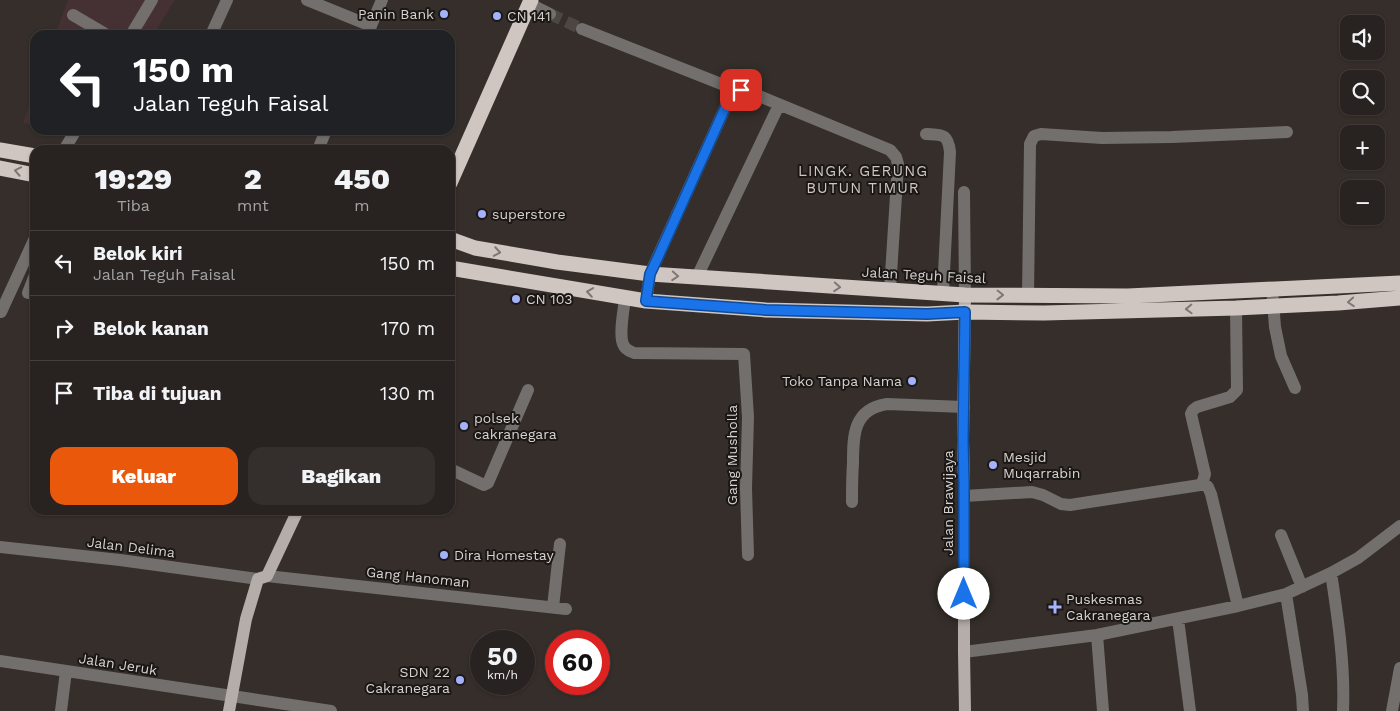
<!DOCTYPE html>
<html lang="id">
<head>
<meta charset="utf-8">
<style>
	:root { --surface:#282220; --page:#342f2d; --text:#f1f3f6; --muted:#a5a4a5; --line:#443f3e; --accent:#ea580c }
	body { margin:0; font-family:"Work Sans",sans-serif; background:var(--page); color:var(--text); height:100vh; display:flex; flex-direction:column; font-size:19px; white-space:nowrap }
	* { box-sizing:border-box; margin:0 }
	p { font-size:16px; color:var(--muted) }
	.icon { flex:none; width:28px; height:28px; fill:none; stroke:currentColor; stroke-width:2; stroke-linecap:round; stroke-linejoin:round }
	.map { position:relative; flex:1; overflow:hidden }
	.side { position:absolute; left:30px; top:145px; width:425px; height:370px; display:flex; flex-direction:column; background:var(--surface); border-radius:15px; box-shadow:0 1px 4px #0004,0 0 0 1px var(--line) }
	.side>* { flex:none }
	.guide { position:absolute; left:30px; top:30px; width:425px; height:105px; border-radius:15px; box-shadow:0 1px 4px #0004,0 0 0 1px var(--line); background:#202124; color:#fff; overflow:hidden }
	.controls { position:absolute; left:1340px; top:15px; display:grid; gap:10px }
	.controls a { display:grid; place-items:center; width:45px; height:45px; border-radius:10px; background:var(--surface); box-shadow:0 1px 4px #0004,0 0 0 1px var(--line); font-size:25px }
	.speed { position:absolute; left:470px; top:630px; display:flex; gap:10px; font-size:25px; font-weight:700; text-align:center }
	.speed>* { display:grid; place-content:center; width:65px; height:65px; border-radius:50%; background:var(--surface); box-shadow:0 1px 4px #0004,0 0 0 1px var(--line); line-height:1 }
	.speed small { font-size:12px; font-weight:400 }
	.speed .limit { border:8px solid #d22; background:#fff; color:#111 }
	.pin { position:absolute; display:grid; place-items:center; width:42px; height:42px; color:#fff; margin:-21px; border-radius:10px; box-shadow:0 2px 8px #0006 }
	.me { position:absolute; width:55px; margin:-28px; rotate:0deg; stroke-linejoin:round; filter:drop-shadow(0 0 4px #0008) }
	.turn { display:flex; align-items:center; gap:18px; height:105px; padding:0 20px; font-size:22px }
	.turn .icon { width:65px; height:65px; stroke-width:2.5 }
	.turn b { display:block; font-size:35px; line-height:42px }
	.eta { display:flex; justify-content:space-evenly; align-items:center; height:85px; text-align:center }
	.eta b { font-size:30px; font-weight:800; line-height:35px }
	.action { display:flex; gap:10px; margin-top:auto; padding:10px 20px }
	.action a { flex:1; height:58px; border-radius:15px; background:var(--accent); color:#fff; font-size:20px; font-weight:800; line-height:58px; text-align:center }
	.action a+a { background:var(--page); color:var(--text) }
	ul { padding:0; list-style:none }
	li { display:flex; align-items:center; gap:15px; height:65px; padding:0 20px; border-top:1px solid var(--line) }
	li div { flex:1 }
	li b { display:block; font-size:19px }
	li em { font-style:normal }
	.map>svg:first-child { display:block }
</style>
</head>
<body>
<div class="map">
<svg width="1400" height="711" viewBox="0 0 1400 711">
	<rect width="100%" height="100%" fill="#352e2a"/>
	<path fill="#453133" d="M68 0H175L153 35H55Z
		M35 90V125L23 123Z"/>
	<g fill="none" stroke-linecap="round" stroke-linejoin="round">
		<path stroke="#4d4743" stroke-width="12" stroke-dasharray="12 6" stroke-linecap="butt" d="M550 14 582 29"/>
		<path stroke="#736f6d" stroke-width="12" d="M307 0 371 26
			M530 4 550 14
			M73 15 107 35
			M582 29 739 91H747L890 150 896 157 898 164 890 290
			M131 35 152 0
			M211 35 227 0
			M367 35 382 0
			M926 134C942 135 948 133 950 152L943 293
			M64 150 76 130
			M318 150 326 130
			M964 192 965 295
			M697 277 779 105
			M1272 289 1275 327 1281 356 1295 388
			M28 293 35 275
			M1028 296 1030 144 1034 136 1041 134 1102 138 1172 137 1287 132
			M625 298C624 309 618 337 624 346 626 350 630 351 634 353L744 354 748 417 746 488 748 555
			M646 301 650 274 730 97 733 94 739 91
			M0 312H1L35 238
			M450 469 484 485 488 483 528 390
			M1203 482 1208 487 1211 494 1238 606
			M964 496 1032 492 1043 495 1061 504 1070 505 1200 485 1203 481 1205 474 1191 414 1193 410 1197 407 1230 397 1237 390 1236 308
			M852 502C852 489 852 476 853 463 853 436 853 409 887 404L964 407
			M1281 535 1302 587
			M0 547 120 560 258 579
			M1331 573C1338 619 1345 665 1343 711
			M267 576 566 609
			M1286 594 1302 695 1303 711
			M553 607 560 544
			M1178 619 1190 711
			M1097 635 1103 711
			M964 652 1097 635 1238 606 1286 594 1331 573 1358 558 1400 526
			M0 661 331 711
			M61 711 66 671
			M1392 711 1400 668"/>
		<path stroke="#b5ada9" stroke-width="12" d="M965 295 963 440 964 483V652L965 711
			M229 711 246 619 258 579 267 576 298 510"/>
		<path stroke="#cfc6c1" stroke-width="15" d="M0 150 35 156
			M0 168 35 175
			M450 183 531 0
			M450 239 475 248 557 262 650 274 965 295 1128 296 1400 283
			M450 268 646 301 766 310 927 314 965 312 1044 313 1236 308 1338 303 1400 298"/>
	</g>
	<defs><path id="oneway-chevron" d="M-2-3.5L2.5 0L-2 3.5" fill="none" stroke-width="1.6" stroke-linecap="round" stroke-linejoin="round" transform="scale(1.25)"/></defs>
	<g stroke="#7e7774">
		<use href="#oneway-chevron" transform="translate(18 171) rotate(-169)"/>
		<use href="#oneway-chevron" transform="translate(497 252) rotate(10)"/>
		<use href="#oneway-chevron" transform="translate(675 276) rotate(4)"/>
		<use href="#oneway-chevron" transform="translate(837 287) rotate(4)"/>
		<use href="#oneway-chevron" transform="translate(590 292) rotate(-171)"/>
		<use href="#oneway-chevron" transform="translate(1000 295) rotate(1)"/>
		<use href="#oneway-chevron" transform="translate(1351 302) rotate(176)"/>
		<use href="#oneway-chevron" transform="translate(1189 309) rotate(178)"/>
	</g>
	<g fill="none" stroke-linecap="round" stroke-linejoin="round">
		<defs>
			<path id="route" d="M741 90 735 93 730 97 658 257 650 274 646 301 766 310 927 314 965 312 963 440 964 483V594"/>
		</defs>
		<use href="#route" stroke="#114b97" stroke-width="12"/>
		<use href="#route" stroke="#1a73e8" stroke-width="9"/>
	</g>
	<g fill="#a4b2fc" stroke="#1a1715" stroke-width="2">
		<circle cx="444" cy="14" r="5"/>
		<circle cx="497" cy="16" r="5"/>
		<circle cx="482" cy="214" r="5"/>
		<circle cx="516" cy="299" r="5"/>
		<circle cx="912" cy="381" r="5"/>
		<circle cx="464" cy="426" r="5"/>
		<circle cx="993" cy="465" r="5"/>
		<circle cx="444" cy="555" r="5"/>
		<path d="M1052.5 599.5h5v5h5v5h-5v5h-5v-5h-5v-5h5z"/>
		<circle cx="460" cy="680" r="5"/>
	</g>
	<g text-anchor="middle" stroke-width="4" stroke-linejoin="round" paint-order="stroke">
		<g font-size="14" fill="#d7d2d0" stroke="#1a1715" text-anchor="start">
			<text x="434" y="19" text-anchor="end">Panin Bank</text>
			<text x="507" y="21">CN 141</text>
			<text x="492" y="219">superstore</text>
			<text x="526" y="304">CN 103</text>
			<text x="902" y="386" text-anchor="end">Toko Tanpa Nama</text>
			<text x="474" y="423">polsek<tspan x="474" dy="16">cakranegara</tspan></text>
			<text x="1003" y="462">Mesjid<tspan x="1003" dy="16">Muqarrabin</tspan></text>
			<text x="454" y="560">Dira Homestay</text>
			<text x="1066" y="604">Puskesmas<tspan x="1066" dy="16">Cakranegara</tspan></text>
			<text x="450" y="677" text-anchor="end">SDN 22<tspan x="450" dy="16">Cakranegara</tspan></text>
		</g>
		<g font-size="14" fill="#d7d2d0" stroke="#1a1715">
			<text transform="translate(924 275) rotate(3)" y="5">Jalan Teguh Faisal</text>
			<text transform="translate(732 455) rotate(-90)" y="5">Gang Musholla</text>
			<text transform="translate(948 503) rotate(-90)" y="5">Jalan Brawijaya</text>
			<text transform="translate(131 547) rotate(7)" y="5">Jalan Delima</text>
			<text transform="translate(418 577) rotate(6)" y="5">Gang Hanoman</text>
			<text transform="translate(118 664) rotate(9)" y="5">Jalan Jeruk</text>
		</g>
		<g font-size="15" letter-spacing="1" fill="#cfc5c1" stroke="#1a1715">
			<text x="863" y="176">LINGK. GERUNG<tspan x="863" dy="17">BUTUN TIMUR</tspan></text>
		</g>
	</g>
</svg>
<div class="controls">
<a><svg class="icon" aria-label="sound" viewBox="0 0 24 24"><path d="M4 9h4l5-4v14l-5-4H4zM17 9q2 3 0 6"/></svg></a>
<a><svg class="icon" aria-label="search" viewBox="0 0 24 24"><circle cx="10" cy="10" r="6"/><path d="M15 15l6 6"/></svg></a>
<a>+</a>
<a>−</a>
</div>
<div class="speed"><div>50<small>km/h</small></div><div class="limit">60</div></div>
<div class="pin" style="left:741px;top:90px;background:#d93025"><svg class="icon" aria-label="arrive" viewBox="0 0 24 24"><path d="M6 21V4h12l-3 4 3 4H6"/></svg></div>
<svg class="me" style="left:964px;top:594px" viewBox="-20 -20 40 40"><circle r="19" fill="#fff"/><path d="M0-13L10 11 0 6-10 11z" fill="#1a73e8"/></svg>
<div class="guide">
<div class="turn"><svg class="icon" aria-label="left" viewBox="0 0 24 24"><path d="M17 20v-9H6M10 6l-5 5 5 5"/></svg><div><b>150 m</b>Jalan Teguh Faisal</div></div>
</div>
<section class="side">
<div class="eta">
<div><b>19:29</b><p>Tiba</p></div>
<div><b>2</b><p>mnt</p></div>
<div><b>450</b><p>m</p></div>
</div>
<ul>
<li><svg class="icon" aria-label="left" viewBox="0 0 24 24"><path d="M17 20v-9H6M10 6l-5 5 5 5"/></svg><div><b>Belok kiri</b><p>Jalan Teguh Faisal</p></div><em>150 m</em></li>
<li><svg class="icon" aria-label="right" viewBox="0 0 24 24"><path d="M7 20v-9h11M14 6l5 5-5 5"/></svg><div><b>Belok kanan</b></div><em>170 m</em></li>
<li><svg class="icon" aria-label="arrive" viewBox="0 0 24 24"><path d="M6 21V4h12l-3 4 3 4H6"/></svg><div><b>Tiba di tujuan</b></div><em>130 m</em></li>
</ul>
<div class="action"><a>Keluar</a><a>Bagikan</a></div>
</section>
</div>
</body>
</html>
